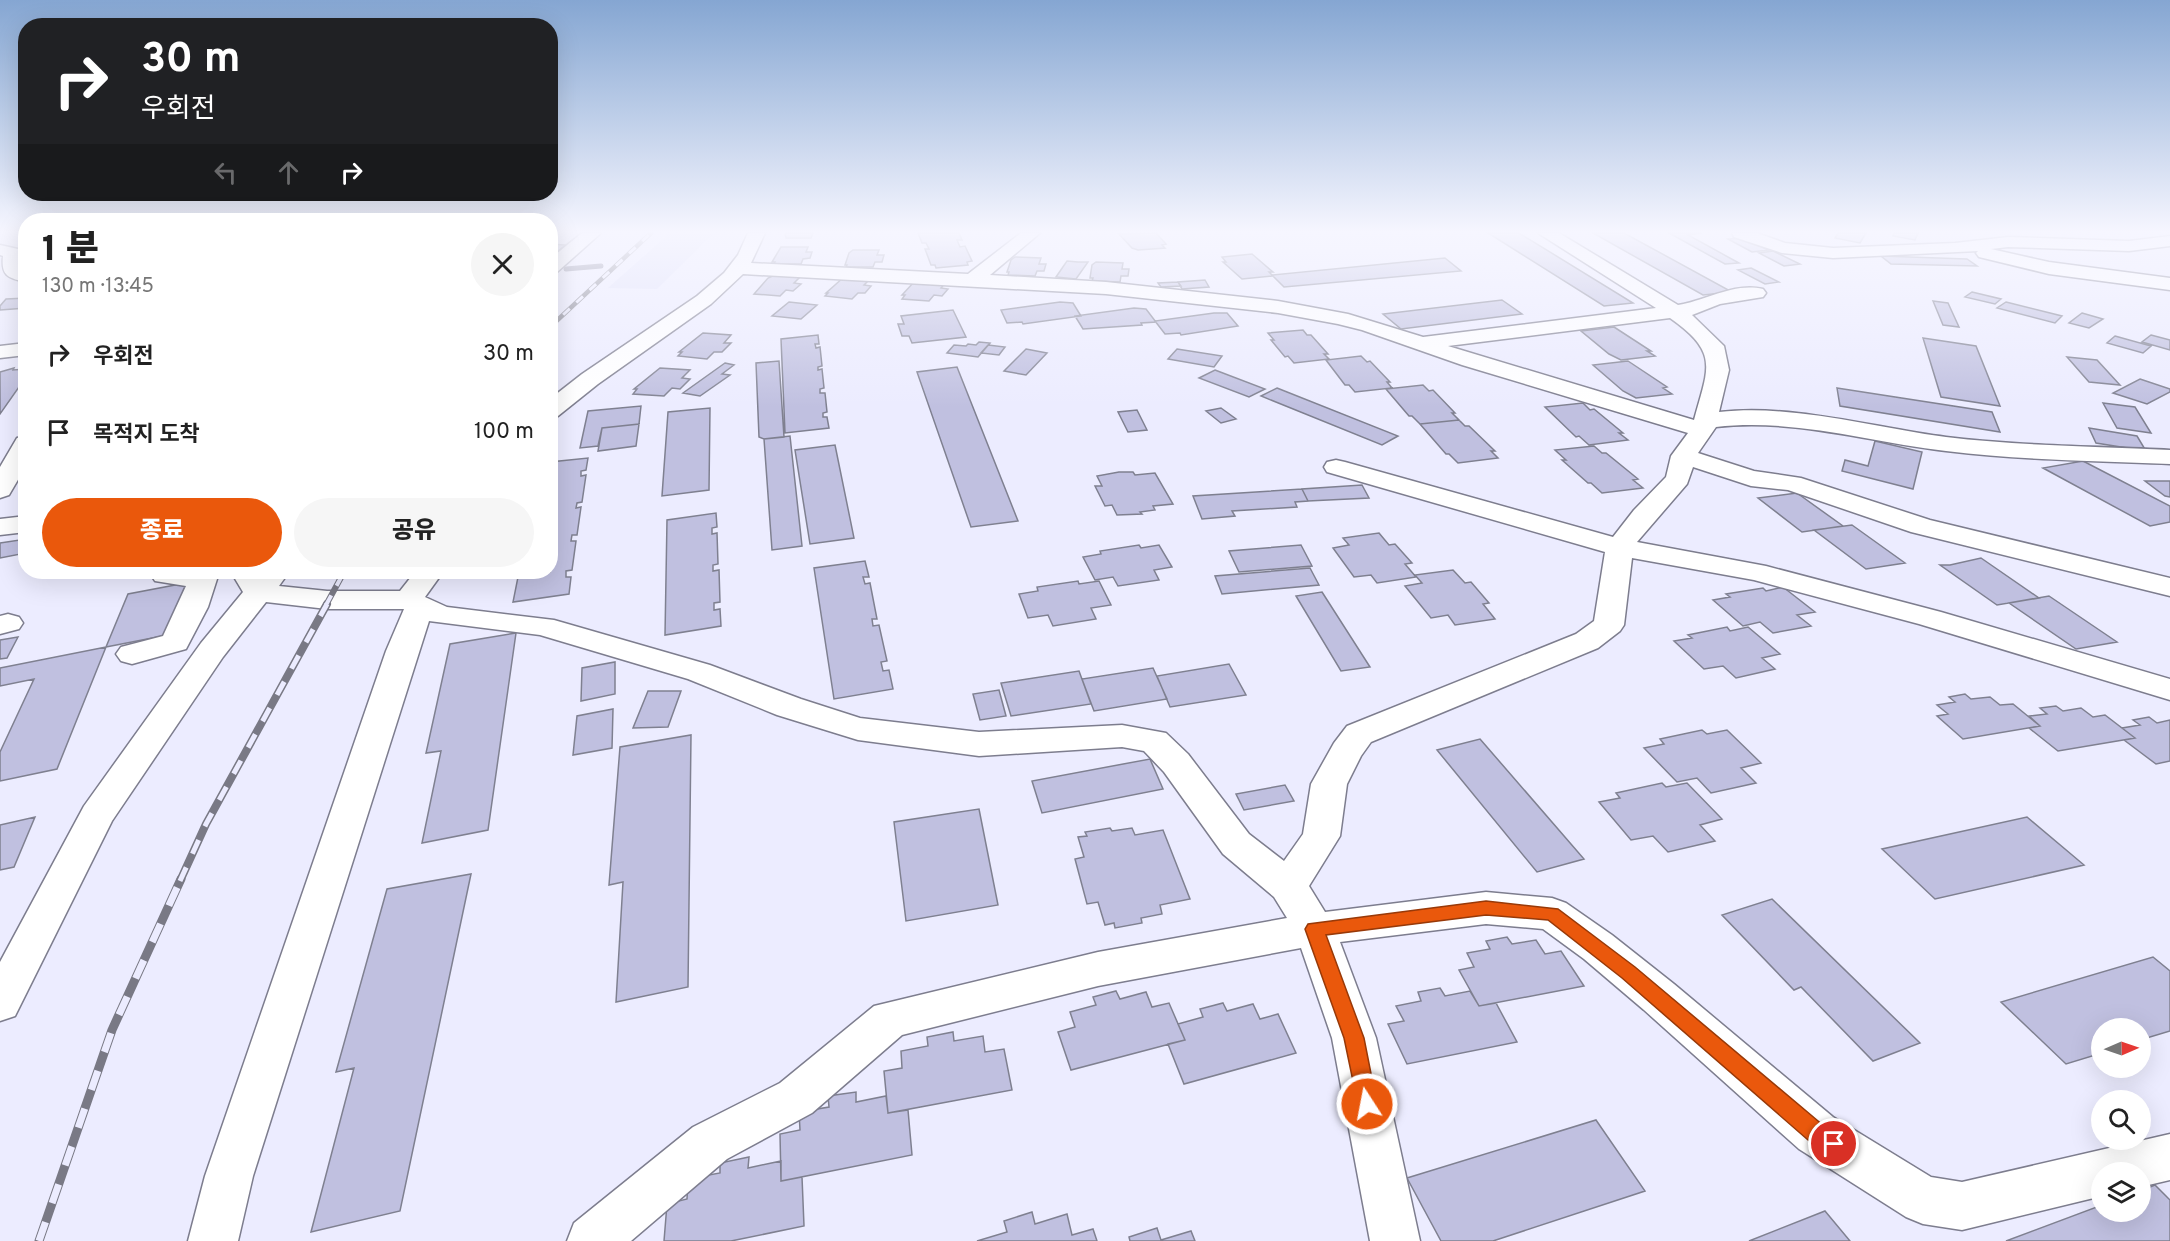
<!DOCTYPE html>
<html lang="ko">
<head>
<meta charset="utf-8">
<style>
	:root { --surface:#fff; --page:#f6f6f6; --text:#222; --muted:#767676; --accent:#ea580c }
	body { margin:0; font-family:Overpass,"Noto Sans KR",sans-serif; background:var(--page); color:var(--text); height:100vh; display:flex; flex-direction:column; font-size:22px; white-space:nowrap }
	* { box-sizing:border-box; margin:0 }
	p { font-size:20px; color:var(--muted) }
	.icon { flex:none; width:33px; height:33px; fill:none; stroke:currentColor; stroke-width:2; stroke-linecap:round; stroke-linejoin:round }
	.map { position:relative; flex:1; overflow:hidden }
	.panel { position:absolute; left:18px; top:213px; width:540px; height:366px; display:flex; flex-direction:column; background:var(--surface); border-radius:24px; box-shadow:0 6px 24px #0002 }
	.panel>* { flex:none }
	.top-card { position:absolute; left:18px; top:18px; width:540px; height:183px; border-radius:24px; box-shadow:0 6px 24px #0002; background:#202124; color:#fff; overflow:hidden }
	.needle { width:39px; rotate:88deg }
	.controls { position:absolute; left:2091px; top:1018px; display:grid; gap:12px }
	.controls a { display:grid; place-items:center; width:60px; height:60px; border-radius:50%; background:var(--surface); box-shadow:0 6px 24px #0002; font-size:30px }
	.pin { position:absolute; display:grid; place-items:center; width:51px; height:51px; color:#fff; margin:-26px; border:3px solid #fff; border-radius:50%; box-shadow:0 2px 6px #0007 }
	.me { position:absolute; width:66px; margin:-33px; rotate:349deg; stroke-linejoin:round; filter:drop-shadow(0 0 4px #0008) }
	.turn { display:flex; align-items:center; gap:21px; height:126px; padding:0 24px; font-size:27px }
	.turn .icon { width:78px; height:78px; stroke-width:2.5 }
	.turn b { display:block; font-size:42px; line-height:51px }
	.lanes { display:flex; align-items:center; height:57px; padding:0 24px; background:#0003; justify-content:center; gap:30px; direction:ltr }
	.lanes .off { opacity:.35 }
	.round { display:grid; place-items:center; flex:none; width:63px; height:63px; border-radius:32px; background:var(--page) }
	.overview { display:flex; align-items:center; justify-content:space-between; height:102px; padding:0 24px }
	h1 { font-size:36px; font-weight:800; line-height:45px }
	.primary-button { display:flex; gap:12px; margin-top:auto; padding:12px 24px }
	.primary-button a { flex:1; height:69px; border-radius:36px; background:var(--accent); color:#fff; font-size:24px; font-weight:800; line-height:69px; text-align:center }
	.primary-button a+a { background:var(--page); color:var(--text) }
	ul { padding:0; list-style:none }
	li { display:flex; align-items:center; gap:18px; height:78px; padding:0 24px }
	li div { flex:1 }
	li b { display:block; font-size:22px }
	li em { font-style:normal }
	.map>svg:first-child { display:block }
</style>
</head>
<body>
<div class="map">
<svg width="2170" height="1241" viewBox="0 0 2170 1241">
	<rect width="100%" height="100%" fill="#ececff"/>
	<path fill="#dfe0f9" d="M670 233H714L657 289 608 288Z"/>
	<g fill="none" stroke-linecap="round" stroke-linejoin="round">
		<path stroke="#77778e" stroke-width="5" d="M17 269 26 256
			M566 269 601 266"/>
	</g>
	<path fill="#c0c0e0" stroke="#7f8090" stroke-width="1.5" d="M785 233H813L811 238H786Z
		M918 233H959L962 240H957L960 247 965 246 972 261 967 262 968 265 936 268 935 265H931L925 249H929L926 243H922Z
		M1156 233 1166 244 1162 245 1165 248 1138 250 1132 248 1119 234Z
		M1488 233H1519L1633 303 1604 306Z
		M1593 233H1624L1732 292 1703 295Z
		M1669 233H1702L1688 235 1739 263 1725 264Z
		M1838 233H1866L1860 243 1835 238Z
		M1894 233H1918L1915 240 1893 236Z
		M1744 238 1768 250 1752 252 1728 239Z
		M550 244 566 245 550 257Z
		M781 247H808L806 252H812L810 258 803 259 801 264H774L775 262H772Z
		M853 250H879L877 255H884L882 262H875L873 267H846L847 265H845L849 253Z
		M1773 251 1800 264 1784 266 1759 253Z
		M1252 254 1273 272H1269L1273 276 1242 279 1223 262H1226L1222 257Z
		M1881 256 1967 259 1977 266 1891 264Z
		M1015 257 1041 258 1039 264H1046L1044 271H1037L1035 276 1008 275 1009 272H1007L1011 260Z
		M1445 258 1461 271 1284 287 1272 275Z
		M1067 261 1078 262H1088L1076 279 1056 277Z
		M1096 262 1123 263 1122 269H1129L1128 276H1121L1120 282 1092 281 1093 278H1090L1092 265Z
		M1751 268 1779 282 1765 284 1738 270Z
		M775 275 800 277 794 283 801 284 793 291 786 290 780 296 754 294 768 278Z
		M844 277 870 279 864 285 871 286 865 293H858L852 299 825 296 828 293H826Z
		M1205 280 1209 287 1182 289 1178 282Z
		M914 282H946L941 288 948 289 942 296 934 295 929 301 902 299 905 295H902Z
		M1178 282 1181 286 1161 287 1158 283Z
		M1972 292 2001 299 1995 304 1965 297Z
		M26 298V308L0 310V306L6 299Z
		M1502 300 1522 314 1401 329 1383 314Z
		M1933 301 1948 303 1959 327 1943 325Z
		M789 302 817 305 801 319 772 316Z
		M1060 302 1073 303 1081 316 1023 324 1022 322 1007 323 1001 310Z
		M2006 302 2062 316 2055 323 1997 308Z
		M1134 308 1146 309 1156 322 1141 323 1142 325 1083 329 1075 316Z
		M953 310 966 337 912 343 909 336H902L898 324H904L901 316Z
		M1214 313H1227L1238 326 1181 335 1180 333 1165 334 1155 321Z
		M2082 313 2103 319 2089 328 2069 323Z
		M1614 327 1651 351H1647L1655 356 1621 360 1609 354 1581 331Z
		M1303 330 1307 335H1311L1328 354H1324L1329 359 1294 363 1288 356 1285 357 1271 340H1274L1268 333Z
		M703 333 731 335 724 343H731L722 352H714L707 359 678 356 682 352H679Z
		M818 335 819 344H815L816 348 820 347 822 366 818 367V370L822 369 824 388 820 389V393H825L827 412 823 413V417H827L829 428 785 433 781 339Z
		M2151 335 2170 340V350L2142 342Z
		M2115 336 2151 346 2143 353 2107 343Z
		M1923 338 1976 346 2000 406 1941 397Z
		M979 342 990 343 978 357 947 353 954 345 966 346 968 344 976 345Z
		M988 345 1005 347 999 355 981 353Z
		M1026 349 1047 353 1026 375 1004 371Z
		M1177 349 1222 356 1214 367 1168 359Z
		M1361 356 1367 362 1370 361 1390 382H1387L1392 388 1355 392 1349 385H1345L1326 360Z
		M2067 357 2097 360 2120 385 2089 382Z
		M779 361 784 437 764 439 759 437 756 363Z
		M1628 361 1667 387 1663 388 1672 394 1636 398 1623 391 1593 365Z
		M725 363 734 365 722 374 730 375 700 396 683 393Z
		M957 367 1018 521 971 527 917 372Z
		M14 368 13 370 26 369V377L0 414V372Z
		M660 368 690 370 682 378 690 379 680 389 672 388 664 396 633 394 637 389H634Z
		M1215 370 1265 389 1249 397 1199 378Z
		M2140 379 2170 389V392L2147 404 2113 393Z
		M1423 385 1429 391 1433 390 1455 413H1452L1459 420 1420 424 1412 416H1409L1386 389Z
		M1277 388 1398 436 1382 445 1261 396Z
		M1837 388 1992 412 2000 432 1840 406Z
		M1583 403 1590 410 1594 409 1623 433H1619L1628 440 1589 445 1579 436 1576 437 1545 407Z
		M2103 403 2135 407 2151 433 2117 428Z
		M641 406 639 424 602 428 598 446 580 448 588 411Z
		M710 408 709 490 662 496 668 412Z
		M1221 408 1236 419 1221 423 1206 411Z
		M1137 410 1147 430 1128 432 1118 412Z
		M1459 420 1465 426H1469L1495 451H1491L1498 458 1458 463 1449 454H1446L1420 424Z
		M639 424 636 446 598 451 602 428Z
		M2089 428 2137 436 2146 451 2096 443Z
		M790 436 802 546 772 550 764 439Z
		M1875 441 1922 452 1913 489 1842 471 1845 460 1868 466Z
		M835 445 854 538 810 544 795 450Z
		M1594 446 1602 453H1606L1638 479 1633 480 1643 488 1602 493 1591 483H1588L1562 460H1566L1555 450Z
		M588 458 586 470 581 471V476L586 475 582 502 577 503 576 508 581 507 577 535H572L571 541H576L572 570 566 571V577H571L569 594 513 602 519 572H550V462Z
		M2083 461 2170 506V522L2150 526 2043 468Z
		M1119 472H1133L1135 475 1155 473 1173 504 1153 506 1155 510 1140 512 1142 514 1117 515 1112 505 1105 506 1095 486H1102L1097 476Z
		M2145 481H2170V497L2165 496Z
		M1362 485 1369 498 1308 501 1302 489Z
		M1302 489 1308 501 1295 502 1297 507 1232 511 1235 516 1202 519 1193 496Z
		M1797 493 1843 526 1802 532 1758 498Z
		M716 513 717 527 712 528V534L717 533 718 564 713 565V571L719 570 720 602 714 603V610L720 609 721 626 665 635 667 520Z
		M1852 525 1905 563 1866 569 1814 530Z
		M1379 533 1389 545 1395 544 1412 563 1405 564 1416 577 1377 583 1371 575 1354 577 1333 548 1349 545 1343 538Z
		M26 539V553L0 558V543Z
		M1139 545 1141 548 1159 545 1172 567 1154 570 1159 580 1118 586 1113 577 1095 580 1083 557 1101 554 1100 551Z
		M1301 545 1312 566 1239 572 1229 551Z
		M1981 558 2039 598 1997 605 1940 565H1950Z
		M865 561 869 577H863L865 584 870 583 877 619H872L873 626 879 625 887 661 881 662 883 671 889 670 893 689 834 699 814 568Z
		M1310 568 1319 585 1222 594 1215 576Z
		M1453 570 1465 583 1471 582 1489 603 1483 604 1495 619 1455 625 1448 615 1431 618 1405 586 1422 583 1415 575Z
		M1078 581 1079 584 1099 581 1111 605 1091 608 1096 619 1053 626 1048 615 1028 618 1019 594 1038 591 1037 587Z
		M191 582 173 634 106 647 128 594Z
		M1783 587 1815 612 1797 615 1811 626 1773 633 1760 622 1743 626 1713 600 1730 597 1726 594 1763 588 1766 591Z
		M1322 592 1370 667 1341 671 1296 596Z
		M2049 596 2117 642 2076 649 2009 603Z
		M1727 627 1730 631 1748 627 1780 654 1762 658 1775 669 1736 678 1723 666 1704 669 1674 641 1692 638 1688 635Z
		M516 633 488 830 422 843 441 751 426 753 450 644Z
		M18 637 7 658 0 659V640Z
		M106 647 57 769 0 781V752L34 679 0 686V668Z
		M615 662V694L581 701 582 668Z
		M1229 664 1246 695 1170 707 1157 676Z
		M1153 668 1167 699 1094 711 1082 679Z
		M1079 671 1091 704 1011 716 1001 683Z
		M999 690 1006 716 980 720 973 694Z
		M648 691H681L668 727 633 728Z
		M1965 694 1971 699 1990 697 2000 705 2013 704 2040 726 1963 739 1937 716 1948 714 1937 705 1955 702 1949 697Z
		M2056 706 2063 711 2081 708 2093 717 2105 715 2135 738 2058 751 2029 728 2040 726 2029 716 2047 714 2040 708Z
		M613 709 612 748 573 755 577 716Z
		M2149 717 2157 723 2170 720V761L2156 764 2124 740 2135 738 2122 728 2140 725 2133 720Z
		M1702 730 1707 734 1727 730 1761 763 1741 768 1756 783 1711 793 1697 778 1677 782 1644 748 1664 744 1660 739Z
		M691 735 688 987 616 1002 623 882 609 885 620 747Z
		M1480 739 1584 859 1537 872 1437 750Z
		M1150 759 1163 789 1042 813 1032 781Z
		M1662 783 1666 787 1687 783 1722 819 1700 825 1715 841 1668 852 1653 836 1631 840 1599 802 1620 798 1616 793Z
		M1285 785 1294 801 1244 810 1236 794Z
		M979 809 998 905 906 921 894 822Z
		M35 817 14 867 0 870V825Z
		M2027 817 2084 865 1935 899 1882 849Z
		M1110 828 1112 831 1132 828 1135 835 1163 830 1190 899 1160 905 1162 914 1141 918 1142 923 1115 928 1114 923 1105 925 1098 902 1087 904 1075 859 1084 857 1078 837 1087 836 1085 832Z
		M471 874 400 1211 311 1232 354 1068 336 1072 387 889Z
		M1772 899 1920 1043 1873 1061 1801 987 1794 990 1722 915Z
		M1507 937 1512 944 1536 940 1545 954 1561 951 1584 986 1479 1006 1459 970 1474 967 1467 953 1490 949 1486 941Z
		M2153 957 2170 971V1031L2140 1040V1029H2102V1053L2066 1064 2001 1002Z
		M1440 988 1445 996 1470 991 1479 1006 1496 1003 1517 1042 1407 1064 1388 1024 1404 1021 1396 1006 1421 1001 1418 992Z
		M1116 991 1120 999 1146 992 1152 1007 1169 1003 1185 1040 1071 1070 1058 1032 1075 1027 1070 1012 1096 1005 1093 997Z
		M1223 1003 1227 1011 1253 1004 1260 1019 1278 1014 1296 1053 1184 1084 1168 1044 1185 1040 1178 1024 1203 1017 1200 1009Z
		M953 1032 954 1041 983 1036 985 1052 1004 1049 1012 1090 888 1113 884 1071 902 1068 901 1051 928 1046 927 1037Z
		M856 1092V1102L886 1096 888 1113 908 1110 912 1155 781 1181 780 1134 800 1130 799 1112 829 1107 828 1096Z
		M1596 1120 1645 1191 1493 1241H1441L1407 1178Z
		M749 1157 748 1168 781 1161V1181L802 1177 804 1226 731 1241H664L667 1204 687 1199 688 1179 720 1173V1163Z
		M2155 1185 2170 1200V1241H2006L2102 1205V1212H2140V1191Z
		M1825 1211 1850 1241H1749Z
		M1032 1212 1035 1224 1067 1214 1072 1235 1093 1229 1097 1241H977L1007 1232 1004 1221Z
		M1157 1228 1161 1240 1191 1231 1195 1241H1130L1129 1237Z"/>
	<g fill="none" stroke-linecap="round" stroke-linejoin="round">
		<defs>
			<path id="minor" d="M582 233H601L556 273 550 274V259Z
				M748 233H765L751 263 968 274 1021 233H1040L990 275 1106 282 1278 301 1348 314 1423 337 1656 308 1538 233H1559L1678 305C1705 301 1734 282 1763 289L1766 293 1763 297 1720 304 1692 315 1724 346 1729 370 1719 412C1795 404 1870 427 1946 437 2020 446 2095 446 2170 450V464C2096 461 2020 460 1946 451 1869 442 1794 418 1716 427L1698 453 1754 471 1801 478 1930 520 2170 578V596L1911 532 1788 490 1751 486 1693 467 1687 484 1637 542 1766 566 1941 612 2170 679V700L1919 624 1754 580 1632 558 1624 625 1620 631 1598 648 1371 742 1361 756 1347 784 1340 836 1309 886 1325 912 1486 892 1552 898 1566 903 1612 935 1674 984 1833 1117 1931 1177 1962 1182 2170 1134V1180L2140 1187V1173H2102V1196L1962 1230 1923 1224 1906 1217 1799 1149 1644 1010 1584 959 1543 929 1486 924 1340 942 1376 1038 1420 1241H1370L1332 1038 1301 948 1098 986 902 1035 812 1113 727 1159 631 1241H567L574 1223 693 1127 780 1083 874 1006 1098 952 1287 918 1274 897 1223 854 1164 772 1144 751 1122 747 979 756 858 740 777 715 688 679 540 635 429 621 253 1176 238 1241H188L205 1176 386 651 404 609H327L266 602 223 657 112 821 15 1016 0 1021V962L84 806 201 643 243 592 231 572H289L279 586 327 591H400L415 572H443L425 597 447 607 554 620 710 665 801 699 860 718 979 732 1122 725 1166 733 1188 754 1249 834 1284 861 1303 834 1311 784 1334 743 1347 726 1576 634 1594 621 1605 552 1327 472 1324 467 1327 462 1336 460 1345 462 1613 537 1634 510 1666 477 1671 456 1688 433 1462 365 1362 330 1338 324 1278 313 1106 294 743 274 711 304 598 384 558 416 550 418V399L582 374 697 296 724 273 738 255ZM1670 318C1720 353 1708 368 1694 420L1448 346Z
				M1732 233H1757L1785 243 1833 248 1955 243 2008 237 2129 241 2170 236V246L2129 251 2008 247 1991 249 2049 262 2170 278V290L2049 274 1979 257 1976 253 1978 251 1833 258 1782 253 1734 237Z
				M0 245 18 249 21 253 20 267 26 270V282C7 278 1 275 3 256L0 255Z
				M26 343V355L0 358V346Z
				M26 436V466L9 495 0 498V467L17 438Z
				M26 516V532L0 535V519Z
				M153 572H207L213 573 217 579 208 607 186 649 132 664 121 661 116 654 121 647 163 636 186 586 155 581 151 575Z
				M8 614 19 617 23 623 19 629 0 634V616Z"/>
		</defs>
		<use href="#minor" stroke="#7d7d8e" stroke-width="3"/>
		<use href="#minor" fill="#fff" fill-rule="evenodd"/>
		<defs>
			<path id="rail-far3" d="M550 327 651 233"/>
			<path id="rail-far2" d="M326 605 344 572"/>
			<path id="rail-far1" d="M180 881 206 824 327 604"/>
			<path id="rail" d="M39 1241 112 1030 181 879"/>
		</defs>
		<use href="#rail-far3" stroke="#797985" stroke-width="4.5"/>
		<use href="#rail-far2" stroke="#797985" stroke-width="6"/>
		<use href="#rail-far1" stroke="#797985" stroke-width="8"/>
		<use href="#rail" stroke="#797985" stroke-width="9"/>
		<use href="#rail-far3" stroke="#ececff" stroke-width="3" stroke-dasharray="9" stroke-linecap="butt"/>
		<use href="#rail-far2" stroke="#ececff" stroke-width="4" stroke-dasharray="11" stroke-linecap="butt"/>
		<use href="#rail-far1" stroke="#ececff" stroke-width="5" stroke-dasharray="15" stroke-linecap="butt"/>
		<use href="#rail" stroke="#ececff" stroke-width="7" stroke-dasharray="20" stroke-linecap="butt"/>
	</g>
	<linearGradient id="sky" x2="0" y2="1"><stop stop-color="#85a6d2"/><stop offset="0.57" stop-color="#f6f6ff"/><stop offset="1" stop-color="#f6f6ff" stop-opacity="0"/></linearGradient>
	<rect width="2170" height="407" fill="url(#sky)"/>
	<path fill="#ea580c" stroke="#983908" stroke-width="1.5" d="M1486 901 1558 909 1635 967 1824 1126 1842 1137 1845 1144 1842 1152 1834 1155 1808 1140 1622 978 1548 920 1486 915 1326 935 1364 1038 1377 1104 1374 1110 1367 1113 1359 1110 1344 1038 1305 929 1308 924Z"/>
</svg>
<div class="controls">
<a><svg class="needle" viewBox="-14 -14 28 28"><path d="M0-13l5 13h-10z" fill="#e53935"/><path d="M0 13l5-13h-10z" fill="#767676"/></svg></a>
<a><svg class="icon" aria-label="search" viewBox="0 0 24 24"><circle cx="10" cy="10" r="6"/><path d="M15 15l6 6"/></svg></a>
<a><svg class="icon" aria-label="layers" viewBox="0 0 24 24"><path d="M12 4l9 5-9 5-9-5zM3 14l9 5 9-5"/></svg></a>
</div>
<div class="pin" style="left:1834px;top:1144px;background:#d93025"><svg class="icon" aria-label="arrive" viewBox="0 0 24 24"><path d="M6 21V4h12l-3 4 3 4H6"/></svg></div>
<svg class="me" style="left:1367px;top:1104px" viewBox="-20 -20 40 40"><circle r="17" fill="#ea580c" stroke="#fff" stroke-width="3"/><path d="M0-11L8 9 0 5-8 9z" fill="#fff"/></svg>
<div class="top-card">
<div class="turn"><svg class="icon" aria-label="right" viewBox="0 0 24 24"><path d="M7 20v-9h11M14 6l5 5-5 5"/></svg><div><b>30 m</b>우회전</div></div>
<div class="lanes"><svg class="icon off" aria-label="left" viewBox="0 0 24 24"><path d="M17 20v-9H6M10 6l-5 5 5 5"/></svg><svg class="icon off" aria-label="ahead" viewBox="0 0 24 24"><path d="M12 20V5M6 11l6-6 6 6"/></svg><svg class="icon" aria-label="right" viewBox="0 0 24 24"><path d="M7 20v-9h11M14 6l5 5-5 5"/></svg></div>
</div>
<section class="panel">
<div class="overview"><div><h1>1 분</h1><p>130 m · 13:45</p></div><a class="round"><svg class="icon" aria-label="close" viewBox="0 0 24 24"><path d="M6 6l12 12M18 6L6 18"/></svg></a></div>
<ul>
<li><svg class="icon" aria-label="right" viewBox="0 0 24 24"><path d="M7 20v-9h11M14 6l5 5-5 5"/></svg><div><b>우회전</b></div><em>30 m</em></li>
<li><svg class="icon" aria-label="arrive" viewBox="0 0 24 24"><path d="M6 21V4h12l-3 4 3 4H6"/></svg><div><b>목적지 도착</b></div><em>100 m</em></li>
</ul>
<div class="primary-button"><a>종료</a><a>공유</a></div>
</section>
</div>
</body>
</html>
